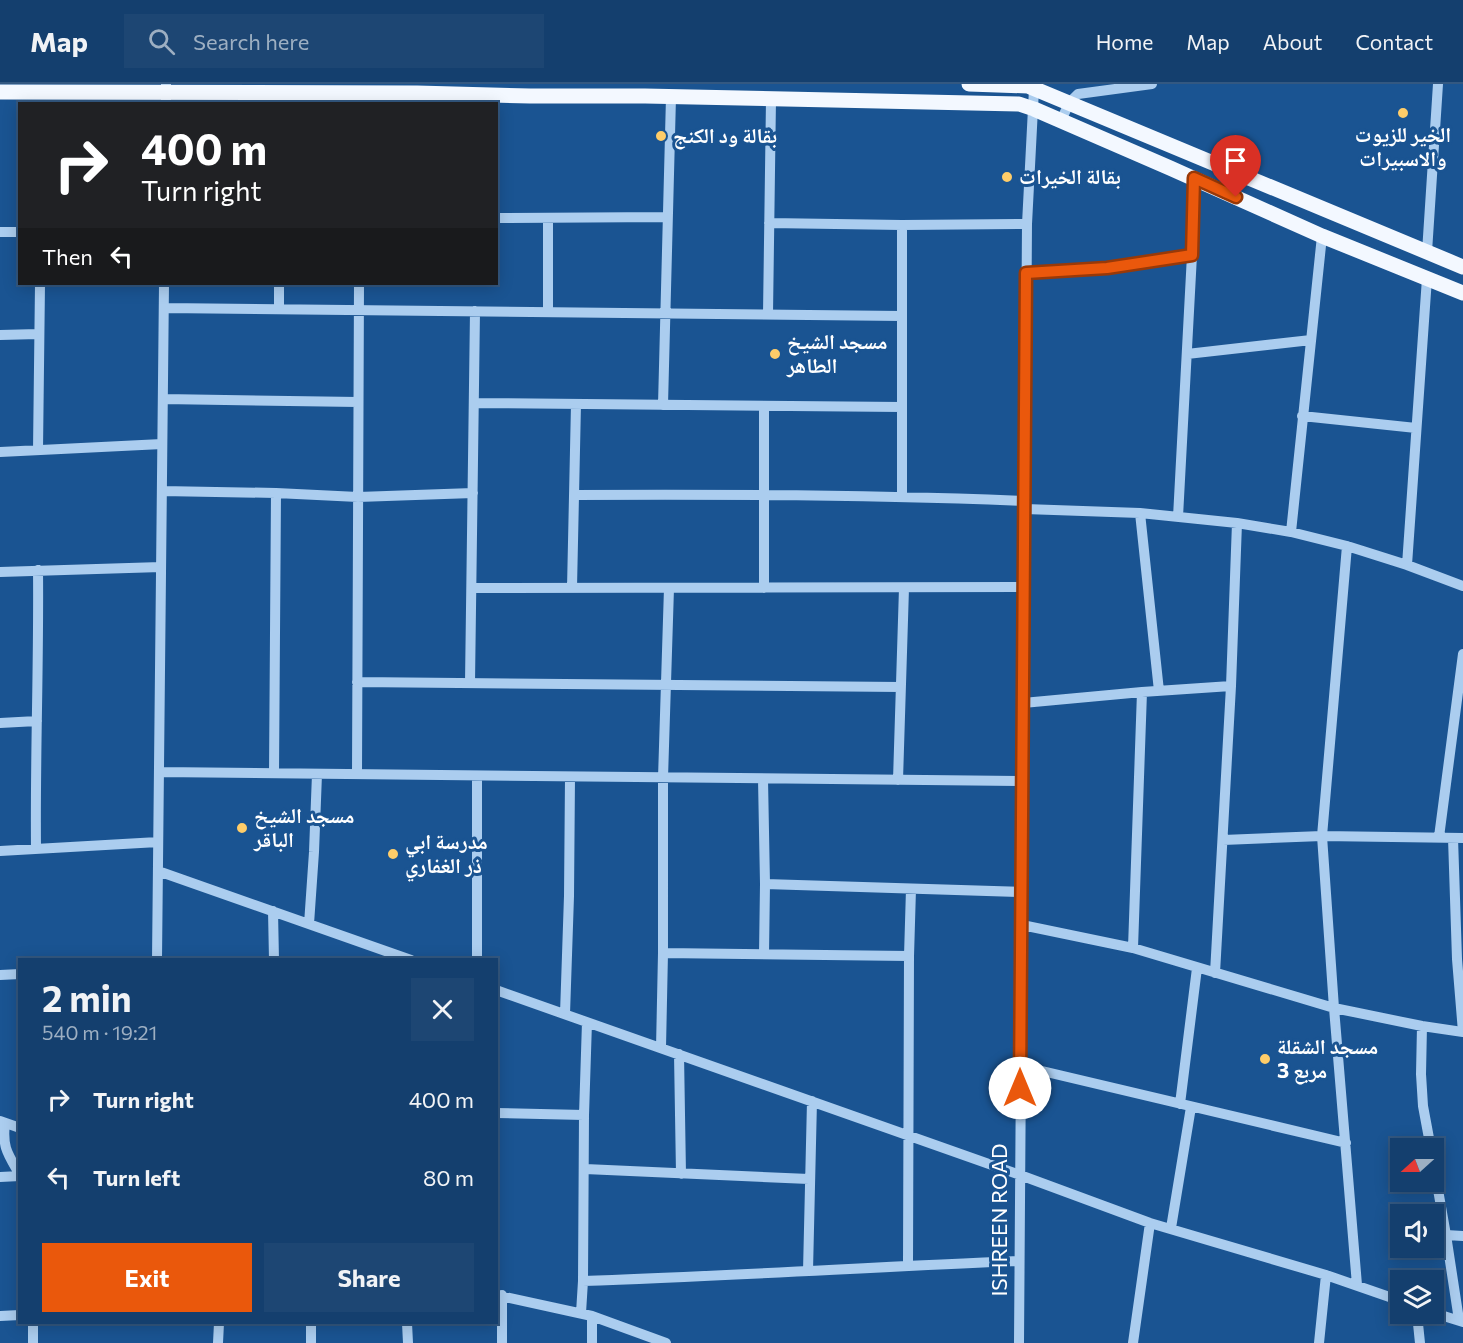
<!DOCTYPE html>
<html lang="en">
<head>
<meta charset="utf-8">
<style>
	:root { --surface:#143f6e; --page:#1d4673; --text:#f1f3f6; --muted:#9dafc2; --line:#335881; --accent:#ea580c }
	body { margin:0; font-family:Commissioner,"Noto Naskh Arabic",sans-serif; background:var(--page); color:var(--text); height:100vh; display:flex; flex-direction:column; font-size:22px; white-space:nowrap }
	* { box-sizing:border-box; margin:0 }
	p { font-size:20px; color:var(--muted) }
	.icon { flex:none; width:33px; height:33px; fill:none; stroke:currentColor; stroke-width:2; stroke-linecap:round; stroke-linejoin:round }
	.map { position:relative; flex:1; overflow:hidden }
	.panel { position:absolute; left:18px; top:874px; width:480px; height:366px; display:flex; flex-direction:column; background:var(--surface); border-radius:0px; box-shadow:0 3px 15px #0003,0 0 0 2px var(--line) }
	.panel>* { flex:none }
	.top-card { position:absolute; left:18px; top:18px; width:480px; height:183px; border-radius:0px; box-shadow:0 3px 15px #0003,0 0 0 2px var(--line); background:#202124; color:#fff; overflow:hidden }
	.needle { width:39px; rotate:249deg }
	.tools { position:absolute; left:1390px; top:1054px; display:grid; gap:12px }
	.tools a { display:grid; place-items:center; width:54px; height:54px; border-radius:0px; background:var(--surface); box-shadow:0 3px 15px #0003,0 0 0 2px var(--line); font-size:30px }
	.pin { position:absolute; display:grid; place-items:center; width:51px; height:51px; color:#fff; margin:-62px -26px; border-radius:50% 50% 50% 0; rotate:-45deg; box-shadow:0 0 6px #0007 }
	.pin .icon { rotate:45deg }
	.me { position:absolute; width:66px; margin:-33px; rotate:0deg; stroke-linejoin:round; filter:drop-shadow(0 0 4px #0008) }
	.turn { display:flex; align-items:center; gap:21px; height:126px; padding:0 24px; font-size:27px }
	.turn .icon { width:78px; height:78px; stroke-width:2.5 }
	.turn b { display:block; font-size:42px; line-height:51px }
	.then { display:flex; align-items:center; height:57px; padding:0 24px; background:#0003; gap:12px; font-size:22px }
	.round { display:grid; place-items:center; flex:none; width:63px; height:63px; border-radius:0px; background:var(--page) }
	.head { display:flex; align-items:center; justify-content:space-between; height:102px; padding:0 24px }
	h1 { font-size:36px; font-weight:700; line-height:45px }
	.cta { display:flex; gap:12px; margin-top:auto; padding:12px 24px }
	.cta a { flex:1; height:69px; border-radius:0px; background:var(--accent); color:#fff; font-size:24px; font-weight:700; line-height:69px; text-align:center }
	.cta a+a { background:var(--page); color:var(--text) }
	ul { padding:0; list-style:none }
	li { display:flex; align-items:center; gap:18px; height:78px; padding:0 24px }
	li div { flex:1 }
	li b { display:block; font-size:22px }
	li em { font-style:normal }
	header { display:flex; align-items:center; gap:36px; box-sizing:border-box; height:84px; padding:0 30px; background:var(--surface); border-bottom:2px solid var(--line) }
	header strong { font-size:28px }
	nav { display:flex; gap:33px; margin-inline-start:auto; font-size:21px }
	.search { width:420px; height:54px; background:var(--page); display:flex; align-items:center; gap:15px; box-sizing:border-box; padding:0 21px; border-radius:0px; color:var(--muted); font-size:22px }
	.map>svg:first-child { display:block }
</style>
</head>
<body>
<header>
<strong>Map</strong>
<div class="search"><svg class="icon" aria-label="search" viewBox="0 0 24 24"><circle cx="10" cy="10" r="6"/><path d="M15 15l6 6"/></svg>Search here</div>
<nav><a>Home</a><a>Map</a><a>About</a><a>Contact</a></nav>
</header>
<div class="map">
<svg width="1463" height="1259" viewBox="0 0 1463 1259">
	<rect width="100%" height="100%" fill="#1a5492"/>
	<g fill="none" stroke-linecap="round" stroke-linejoin="round">
		<path stroke="#abcdef" stroke-width="10" d="M166 20V0
			M1061 37 1069 19 1078 10 1152 0
			M496 134 667 133
			M548 134V228
			M769 139 902 141 1027 140
			M902 141V412
			M0 148H20
			M1427 168 1438 0
			M1026 190 1107 184 1192 171
			M279 200V225
			M164 224 902 232
			M768 230 771 15
			M0 251 38 250
			M1187 270 1311 256
			M163 315 358 318
			M475 319 902 323
			M663 321 671 13
			M764 322V504
			M1302 332 1416 344
			M38 366 40 200
			M0 368 162 360
			M162 407 276 409 358 413 473 409
			M574 411C725 410 874 411 1025 417
			M1025 425 1140 429 1237 439 1291 448 1347 462 1407 481 1463 502
			M1140 429 1159 607
			M1178 433 1192 171 1194 94
			M1291 448 1322 152
			M1347 462 1322 752 1334 924 1357 1201
			M1407 481 1427 194
			M0 488 161 483
			M472 504 1024 503
			M572 504 576 320
			M357 598 901 603
			M470 599 475 227
			M1023 619 1142 608 1231 602
			M0 639 37 637
			M159 688 1023 697
			M274 689 276 409
			M357 690 359 200
			M763 695 765 800 764 870
			M898 696 904 504
			M1439 753 1463 570
			M1453 754 1457 875 1463 948
			M1223 756 1322 752 1463 754
			M36 764C35 671 39 579 38 486
			M0 767 158 758
			M158 787 411 876
			M765 800 1022 808
			M273 827 274 876
			M309 840 314 768 317 690
			M1022 841 1133 864 1334 924 1422 942 1463 948
			M1133 864 1142 608
			M663 869 909 872
			M157 876 164 200
			M477 876V692
			M1215 889 1231 602 1237 439
			M0 891 20 890
			M496 906 1020 1091 1150 1139 1326 1191 1401 1217
			M565 930 569 812 570 693
			M1422 942 1421 990 1423 1022 1431 1065
			M661 964 663 869V694L669 504
			M679 970 681 1090
			M1021 982 1346 1059
			M1180 1020 1197 884
			M496 1029 584 1031
			M0 1037 20 1044
			M5 1039C2 1064 8 1070 20 1091
			M1434 1083 1446 1151 1459 1236
			M585 1085 809 1095
			M0 1093 20 1092
			M1171 1144 1191 1023
			M1446 1151 1463 1152
			M908 1181 909 872 911 805
			M808 1187 812 1017
			M583 1197 584 1031 587 938
			M496 1211 592 1232 666 1259
			M581 1229 583 1197C729 1192 874 1183 1019 1177
			M1434 1229 1463 1238
			M1417 1230 1420 1259
			M0 1232 20 1231
			M33 1239V1259
			M311 1239V1259
			M407 1239 408 1259
			M218 1259 219 1239
			M502 1259V1211
			M592 1259V1232
			M1019 1259 1027 140 1034 5
			M1133 1259 1150 1139
			M1319 1259 1326 1191"/>
		<path stroke="#f3f8ff" stroke-width="15" d="M969 0 1028 2 1463 183
			M0 8 417 9 530 12H645L1019 20 1034 25 1170 84 1322 152 1463 209"/>
	</g>
	<g fill="none" stroke-linecap="round" stroke-linejoin="round">
		<defs>
			<path id="route" d="M1020 1004 1026 189 1107 184 1192 171 1194 94 1236 113"/>
		</defs>
		<use href="#route" stroke="#983908" stroke-width="15"/>
		<use href="#route" stroke="#ea580c" stroke-width="10"/>
	</g>
	<g fill="#ffcd69" stroke="#1a5492" stroke-width="2">
		<circle cx="1403" cy="29" r="6"/>
		<circle cx="661" cy="52" r="6"/>
		<circle cx="1007" cy="93" r="6"/>
		<circle cx="775" cy="270" r="6"/>
		<circle cx="242" cy="744" r="6"/>
		<circle cx="393" cy="770" r="6"/>
		<circle cx="1265" cy="975" r="6"/>
	</g>
	<g text-anchor="middle" stroke-width="6" stroke-linejoin="round" paint-order="stroke">
		<g font-size="21" font-weight="bold" fill="#fff" stroke="#1a5492" text-anchor="start">
			<text x="1403" y="58" text-anchor="middle">الخير للزيوت<tspan x="1403" dy="24">والاسبيرات</tspan></text>
			<text x="673" y="59">بقالة ود الكنج</text>
			<text x="1019" y="100">بقالة الخيرات</text>
			<text x="787" y="265">مسجد الشيخ<tspan x="787" dy="24">الطاهر</tspan></text>
			<text x="254" y="739">مسجد الشيخ<tspan x="254" dy="24">الباقر</tspan></text>
			<text x="405" y="765">مدرسة ابي<tspan x="405" dy="24">ذر الغفاري</tspan></text>
			<text x="1277" y="970">مسجد الشقلة<tspan x="1277" dy="24">مربع 3</tspan></text>
		</g>
		<g font-size="21" fill="#fff" stroke="#1a5492">
			<text transform="translate(1000 1136) rotate(-90)" y="7">ISHREEN ROAD</text>
		</g>
	</g>
</svg>
<div class="tools">
<a><svg class="needle" viewBox="-14 -14 28 28"><path d="M0-13l5 13h-10z" fill="#e53935"/><path d="M0 13l5-13h-10z" fill="#9dafc2"/></svg></a>
<a><svg class="icon" aria-label="sound" viewBox="0 0 24 24"><path d="M4 9h4l5-4v14l-5-4H4zM17 9q2 3 0 6"/></svg></a>
<a><svg class="icon" aria-label="layers" viewBox="0 0 24 24"><path d="M12 4l9 5-9 5-9-5zM3 14l9 5 9-5"/></svg></a>
</div>
<div class="pin" style="left:1236px;top:113px;background:#d93025"><svg class="icon" aria-label="arrive" viewBox="0 0 24 24"><path d="M6 21V4h12l-3 4 3 4H6"/></svg></div>
<svg class="me" style="left:1020px;top:1004px" viewBox="-20 -20 40 40"><circle r="19" fill="#fff"/><path d="M0-13L10 11 0 6-10 11z" fill="#ea580c"/></svg>
<div class="top-card">
<div class="turn"><svg class="icon" aria-label="right" viewBox="0 0 24 24"><path d="M7 20v-9h11M14 6l5 5-5 5"/></svg><div><b>400 m</b>Turn right</div></div>
<div class="then">Then<svg class="icon" aria-label="left" viewBox="0 0 24 24"><path d="M17 20v-9H6M10 6l-5 5 5 5"/></svg></div>
</div>
<section class="panel">
<div class="head"><div><h1>2 min</h1><p>540 m · 19:21</p></div><a class="round"><svg class="icon" aria-label="close" viewBox="0 0 24 24"><path d="M6 6l12 12M18 6L6 18"/></svg></a></div>
<ul>
<li><svg class="icon" aria-label="right" viewBox="0 0 24 24"><path d="M7 20v-9h11M14 6l5 5-5 5"/></svg><div><b>Turn right</b></div><em>400 m</em></li>
<li><svg class="icon" aria-label="left" viewBox="0 0 24 24"><path d="M17 20v-9H6M10 6l-5 5 5 5"/></svg><div><b>Turn left</b></div><em>80 m</em></li>
</ul>
<div class="cta"><a>Exit</a><a>Share</a></div>
</section>
</div>
</body>
</html>
